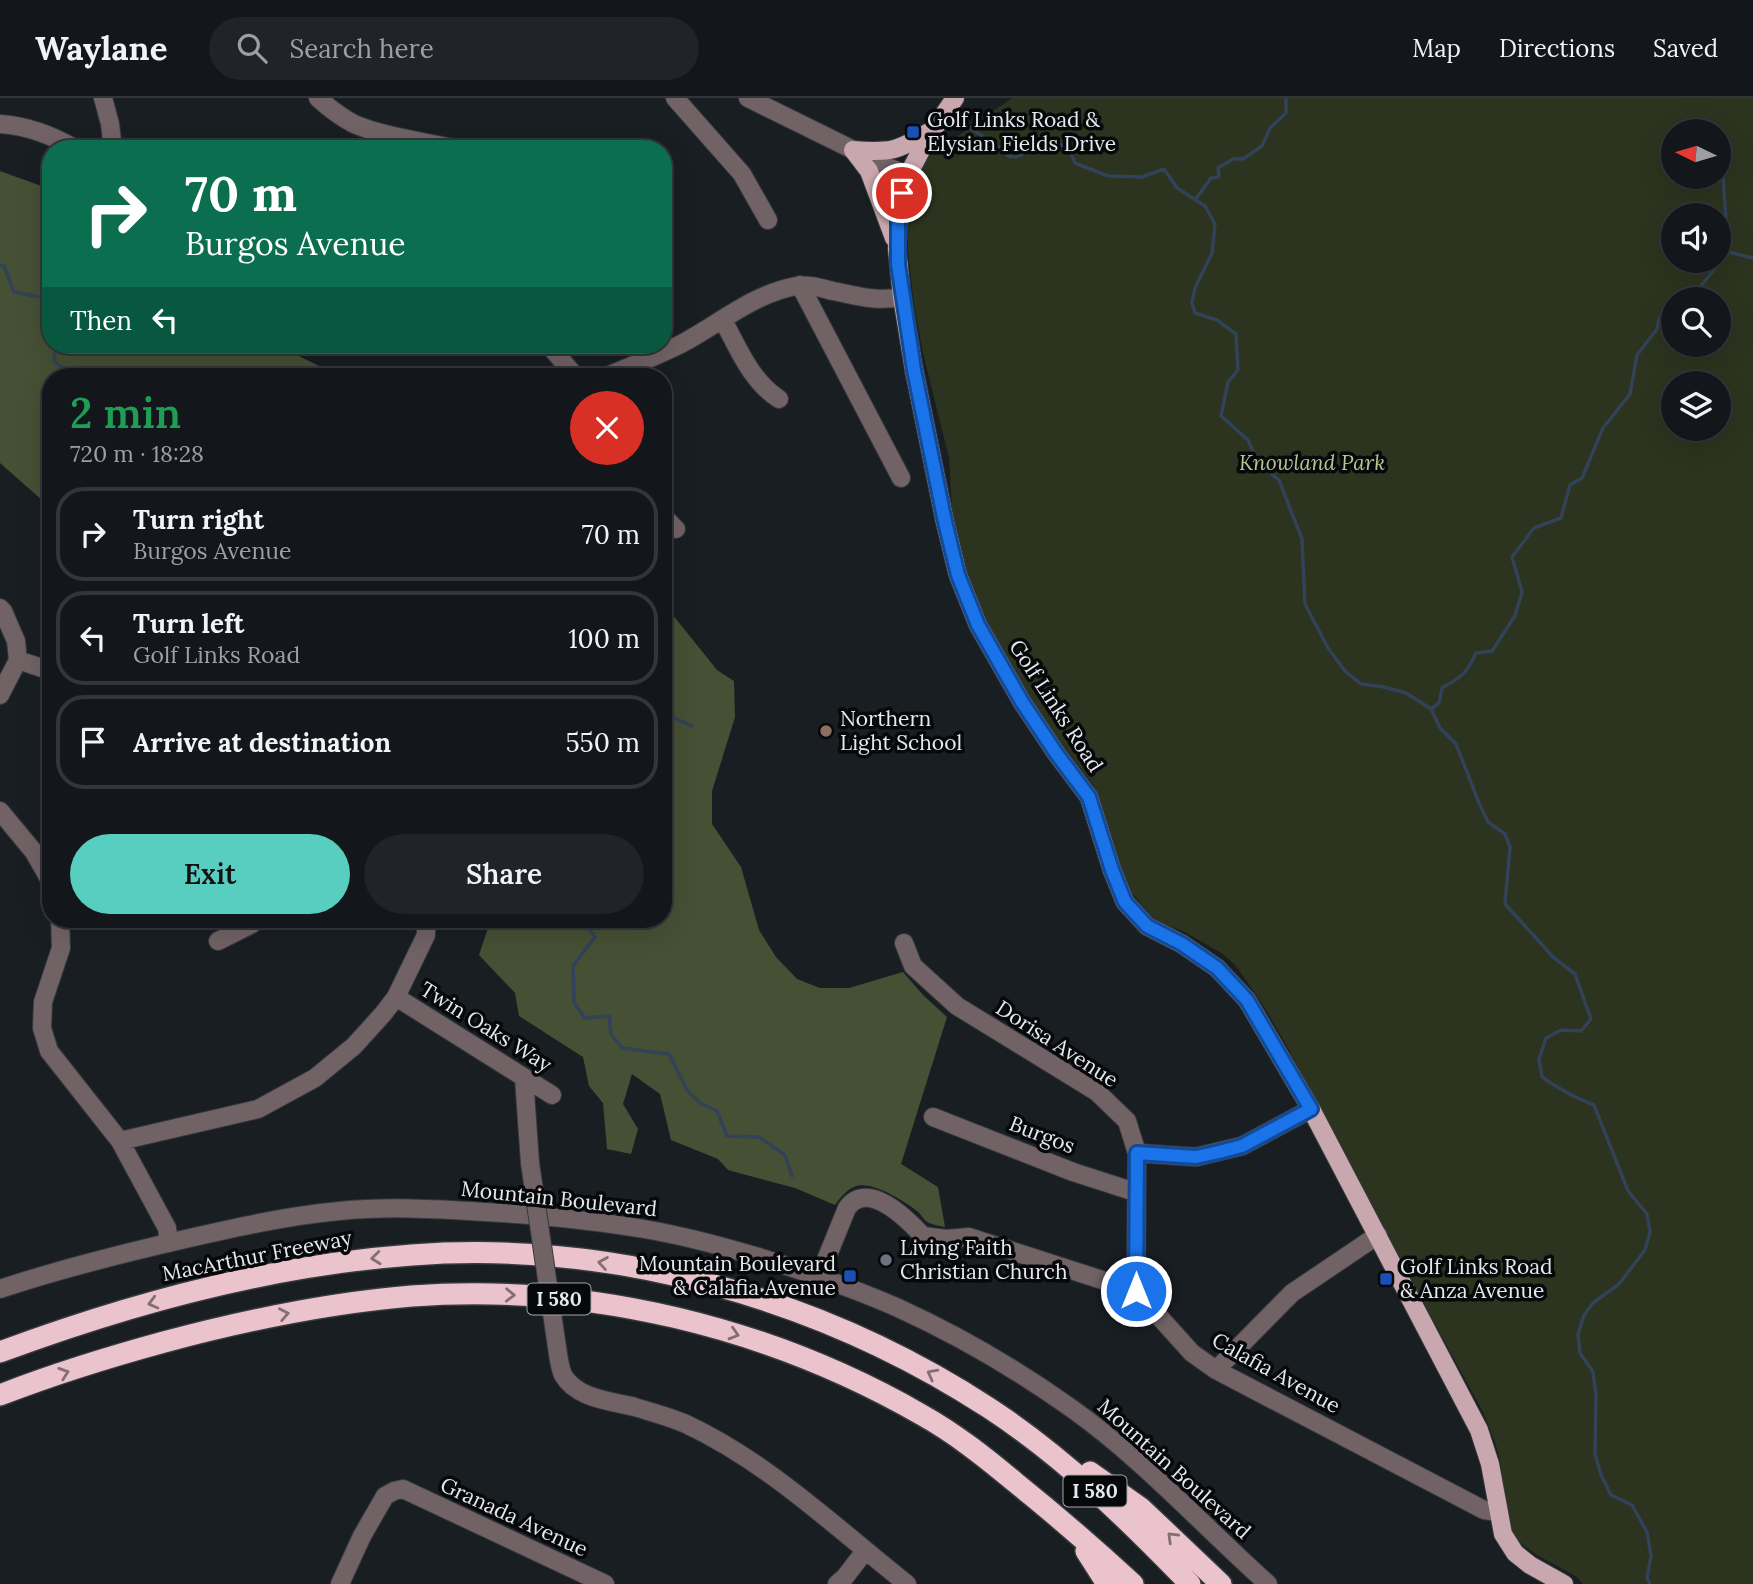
<!DOCTYPE html>
<html lang="en">
<head>
<meta charset="utf-8">
<style>
	:root { --surface:#13161a; --page:#202327; --text:#f1f3f6; --muted:#9d9fa2; --line:#323539; --accent:#58cec0 }
	body { margin:0; font-family:Lora,serif; background:var(--page); color:var(--text); height:100vh; display:flex; flex-direction:column; font-size:26px; white-space:nowrap }
	* { box-sizing:border-box; margin:0 }
	p { font-size:23px; color:var(--muted) }
	.icon { flex:none; width:38px; height:38px; fill:none; stroke:currentColor; stroke-width:2; stroke-linecap:round; stroke-linejoin:round }
	.map { position:relative; flex:1; overflow:hidden }
	.drawer { position:absolute; left:42px; top:270px; width:630px; height:560px; display:flex; flex-direction:column; background:var(--surface); border-radius:28px; box-shadow:0 7px 28px #0002,0 0 0 2px var(--line) }
	.drawer>* { flex:none }
	.banner { position:absolute; left:42px; top:42px; width:630px; height:214px; border-radius:28px; box-shadow:0 7px 28px #0002,0 0 0 2px var(--line); background:#0b6e4f; color:#fff; overflow:hidden }
	.needle { width:46px; rotate:275deg }
	.controls { position:absolute; left:1661px; top:21px; display:grid; gap:14px }
	.controls a { display:grid; place-items:center; width:70px; height:70px; border-radius:50%; background:var(--surface); box-shadow:0 7px 28px #0002,0 0 0 2px var(--line); font-size:35px }
	.pin { position:absolute; display:grid; place-items:center; width:60px; height:60px; color:#fff; margin:-30px; border:4px solid #fff; border-radius:50%; box-shadow:0 2px 7px #0007 }
	.me { position:absolute; width:77px; margin:-38px; rotate:0deg; stroke-linejoin:round; filter:drop-shadow(0 0 5px #0008) }
	.turn { display:flex; align-items:center; gap:24px; height:147px; padding:0 28px; font-size:32px }
	.turn .icon { width:91px; height:91px; stroke-width:2.5 }
	.turn b { display:block; font-size:49px; line-height:60px }
	.then { display:flex; align-items:center; height:66px; padding:0 28px; background:#0003; gap:14px; font-size:26px }
	.round { display:grid; place-items:center; flex:none; width:74px; height:74px; border-radius:37px; background:var(--page) }
	.headline { display:flex; align-items:center; justify-content:space-between; height:119px; padding:0 28px }
	h1 { font-size:42px; font-weight:600; line-height:52px; color:#1e9e55 }
	.cta { display:flex; gap:14px; margin-top:auto; padding:14px 28px }
	.cta a { flex:1; height:80px; border-radius:42px; background:var(--accent); color:#111; font-size:28px; font-weight:600; line-height:80px; text-align:center }
	.cta a+a { background:var(--page); color:var(--text) }
	ul { padding:0; list-style:none }
	li { display:flex; align-items:center; gap:21px; height:94px; margin:0 14px 10px; padding:0 14px; border:4px solid var(--line); border-radius:28px }
	li div { flex:1 }
	li b { display:block; font-size:26px }
	li em { font-style:normal }
	header { display:flex; align-items:center; gap:42px; box-sizing:border-box; height:98px; padding:0 35px; background:var(--surface); border-bottom:2px solid var(--line) }
	header strong { font-size:33px }
	nav { display:flex; gap:38px; margin-inline-start:auto; font-size:24px }
	.search { width:490px; height:63px; background:var(--page); display:flex; align-items:center; gap:18px; box-sizing:border-box; padding:0 24px; border-radius:38px; color:var(--muted); font-size:26px }
	.map>svg:first-child { display:block }
</style>
</head>
<body>
<header>
<strong>Waylane</strong>
<div class="search"><svg class="icon" aria-label="search" viewBox="0 0 24 24"><circle cx="10" cy="10" r="6"/><path d="M15 15l6 6"/></svg>Search here</div>
<nav><a>Map</a><a>Directions</a><a>Saved</a></nav>
</header>
<div class="map">
<svg width="1753" height="1486" viewBox="0 0 1753 1486">
	<rect width="100%" height="100%" fill="#191e23"/>
	<path fill="#2c331e" fill-rule="evenodd" d="M1012 0H1753V1486H1583L1577 1479 1537 1457 1523 1447 1515 1438 1507 1422 1500 1362 1496 1347 1483 1314 1397 1156 1284 943 1263 907 1236 868 1223 856 1183 833 1161 825 1149 816 1129 791 1121 773 1094 688 1046 625 999 547 983 519 965 474 952 412 949 360 922 251 913 199 908 153V125L917 79 925 61ZM1673 33H1718V79H1673ZM1673 117H1718V163H1673ZM1673 201H1718V247H1673ZM1673 285H1718V331H1673Z"/>
	<path fill="#465034" d="M0 73 47 90 51 93V247H283L286 252 340 278H51V410L0 365Z
		M663 513 672 516 717 572 734 583 735 619 712 693V726L741 769 759 832 776 859 797 881 820 890H849L903 874 923 897 947 919 901 1066 938 1089 945 1129C940 1128 934 1127 929 1125 924 1123 922 1117 917 1113 904 1103 873 1083 856 1088 847 1091 840 1100 835 1107L795 1090 728 1072 718 1061 671 1042 660 996 632 976 623 1006 638 1031 631 1056 607 1051 603 1005 589 988 583 959 519 918 515 895 479 857 491 821H663Z"/>
	<g fill="none" stroke-linecap="round" stroke-linejoin="round">
		<path stroke="#314259" stroke-width="3.5" d="M969 29 999 49 1008 58 1016 59 1051 44 1068 49 1075 65 1108 78 1142 79 1164 71 1177 90 1205 108 1215 126 1212 155 1195 190 1192 205 1195 215 1217 222 1236 236 1238 272 1228 284 1221 318 1248 342 1259 366 1279 382 1302 441 1305 506 1328 550 1345 573 1361 586 1384 589 1406 595 1431 611 1440 630 1456 646 1479 705 1488 724 1505 736 1510 749 1505 806 1553 859 1575 876 1591 921 1581 933 1561 932 1546 940 1539 961 1542 979C1559 991 1575 1000 1594 1007L1628 1093 1647 1116 1650 1134 1645 1152 1619 1186 1593 1205 1584 1217 1578 1236 1580 1255 1593 1274 1596 1297 1595 1356 1601 1377 1611 1397 1632 1407 1647 1434 1651 1458 1647 1480 1650 1486
			M1723 78 1728 153
			M1195 102 1211 80 1219 79 1218 70 1233 61H1243L1262 48 1270 30 1286 15V0
			M0 167 4 168 14 194 45 200 51 212
			M1674 201 1701 188 1728 154 1753 160
			M55 247 54 263 64 271 84 278
			M1431 611 1439 605 1442 590C1463 578 1466 576 1476 555L1492 553 1515 518 1522 494 1512 459 1534 430 1561 420 1570 387 1582 380 1603 330 1630 296 1637 257 1657 231 1659 221 1671 203 1673 201
			M663 615 692 628
			M581 821 595 839 573 868 574 905 585 920 609 918 611 936 622 950 669 956 687 992 700 1005 717 1013 727 1038 759 1039 785 1057 792 1078"/>
		<defs>
			<path id="minor" d="M103 0 110 26 113 51
				M318 0C329 10 341 19 354 26 382 38 425 44 456 51
				M675 0 742 76 768 122
				M748 0 890 70 908 77
				M0 26C28 28 51 37 76 51
				M800 187 901 380
				M723 222C738 250 751 283 779 301
				M549 247 575 278
				M607 278C631 268 657 258 681 246 719 226 753 196 796 188 808 186 821 190 833 193 857 198 877 204 902 199
				M663 418 676 431
				M0 510 3 513 16 543 18 562 0 597
				M18 562 51 573
				M0 713 34 754 51 784
				M60 821 61 850 43 904 42 930 49 953 120 1043 167 1130 169 1145
				M218 843 252 826 257 821
				M904 845 913 868 957 908 1097 994 1127 1023 1137 1055 1136 1193
				M396 899 552 997
				M524 980 530 1065
				M933 1019 1073 1074 1135 1094
				M120 1043 258 1011 315 980 354 948 383 916 396 899 426 837V821
				M1137 1055 1196 1059 1242 1048 1311 1011
				M819 1179 847 1110C868 1081 907 1121 923 1138L946 1141 969 1139 1136 1193 1192 1255 1216 1272 1484 1412 1498 1414
				M0 1191C60 1171 120 1156 181 1142 233 1130 286 1118 339 1113 388 1108 436 1111 485 1114 538 1117 591 1122 644 1131 697 1140 748 1155 799 1172 831 1183 864 1195 896 1209 958 1237 1016 1271 1071 1310 1143 1361 1202 1427 1268 1486
				M558 1256C559 1263 560 1270 563 1277 577 1301 611 1303 635 1309 651 1314 670 1319 686 1326 769 1365 835 1429 907 1486
				M1216 1272 1292 1195 1378 1137
				M340 1486 362 1438 385 1398 394 1393 403 1391 605 1486
				M837 1486 845 1479 865 1453"/>
			<path id="major" d="M955 0 927 41 908 77 899 108 897 151 902 199 914 272 945 424 958 477 978 527 1022 604 1056 655 1089 699 1112 772 1125 804 1147 828 1182 846 1217 870 1247 902 1311 1011 1479 1332 1490 1366 1503 1436 1515 1455 1530 1467 1564 1486
				M853 52 869 73 894 140
				M853 52C891 55 897 53 929 34"/>
			<path id="highway" d="M0 1254C132 1205 271 1167 412 1157 613 1142 820 1200 989 1310 1064 1359 1128 1422 1190 1486
				M0 1297C54 1276 109 1259 164 1244 246 1222 328 1205 412 1198 588 1185 769 1229 922 1317 956 1336 986 1360 1016 1385 1057 1418 1095 1451 1133 1486
				M1090 1374 1141 1410 1221 1486
				M1086 1453 1107 1486"/>
		</defs>
		<use href="#minor" stroke="#363a3f" stroke-width="20"/>
		<use href="#major" stroke="#363a3f" stroke-width="20"/>
		<use href="#highway" stroke="#363a3f" stroke-width="24"/>
		<use href="#minor" stroke="#716265" stroke-width="18"/>
		<use href="#major" stroke="#c8a8ae" stroke-width="18"/>
		<use href="#highway" stroke="#ebc3cc" stroke-width="21"/>
		<defs>
			<path id="minor-bridge" d="M530 1065 558 1256"/>
		</defs>
		<use href="#minor-bridge" stroke="#363a3f" stroke-width="20" stroke-linecap="butt"/>
		<use href="#minor-bridge" stroke="#716265" stroke-width="18"/>
	</g>
	<defs><path id="oneway-chevron" d="M-2-3.5L2.5 0L-2 3.5" fill="none" stroke-width="1.6" stroke-linecap="round" stroke-linejoin="round" transform="scale(1.75)"/></defs>
	<g stroke="#846f75">
		<use href="#oneway-chevron" transform="translate(376 1160) rotate(174)"/>
		<use href="#oneway-chevron" transform="translate(603 1165) rotate(-171)"/>
		<use href="#oneway-chevron" transform="translate(510 1197) rotate(1)"/>
		<use href="#oneway-chevron" transform="translate(153 1205) rotate(165)"/>
		<use href="#oneway-chevron" transform="translate(284 1216) rotate(-11)"/>
		<use href="#oneway-chevron" transform="translate(734 1236) rotate(17)"/>
		<use href="#oneway-chevron" transform="translate(64 1275) rotate(-19)"/>
		<use href="#oneway-chevron" transform="translate(932 1276) rotate(-152)"/>
		<use href="#oneway-chevron" transform="translate(1172 1439) rotate(-136)"/>
	</g>
	<g fill="none" stroke-linecap="round" stroke-linejoin="round">
		<defs>
			<path id="route" d="M902 95 898 121V166L914 272 945 424 958 477 978 527 1022 604 1056 655 1089 699 1112 772 1125 804 1147 828 1182 846 1217 870 1247 902 1311 1011 1242 1048 1219 1054 1196 1059 1137 1055 1136 1193"/>
		</defs>
		<use href="#route" stroke="#114b97" stroke-width="18"/>
		<use href="#route" stroke="#1a73e8" stroke-width="12"/>
	</g>
	<g fill="#1a4fb4" stroke="#06080a" stroke-width="2.5">
		<rect x="906" y="27" width="14" height="14" rx="3.5"/>
		<rect x="843" y="1171" width="14" height="14" rx="3.5"/>
		<rect x="1379" y="1174" width="14" height="14" rx="3.5"/>
	</g>
	<circle fill="#8d6e63" stroke="#06080a" stroke-width="2.5" cx="826" cy="633" r="7"/>
	<circle fill="#6b7280" stroke="#06080a" stroke-width="2.5" cx="886" cy="1162" r="7"/>
	<g text-anchor="middle" stroke-width="7" stroke-linejoin="round" paint-order="stroke">
		<g fill="#06080a" stroke="#a2a5a8" stroke-width="2">
			<rect x="527.5" y="1185.5" width="63" height="31" rx="5"/>
			<rect x="1063.5" y="1377.5" width="63" height="31" rx="5"/>
		</g>
		<g font-size="19" font-weight="bold" fill="#e5e8ec">
			<text x="559" y="1208">I 580</text>
			<text x="1095" y="1400">I 580</text>
		</g>
		<g font-size="21" fill="#e5e8ec" stroke="#06080a" text-anchor="start">
			<text x="927" y="29">Golf Links Road &amp;<tspan x="927" dy="24">Elysian Fields Drive</tspan></text>
			<text x="840" y="628">Northern<tspan x="840" dy="24">Light School</tspan></text>
			<text x="900" y="1157">Living Faith<tspan x="900" dy="24">Christian Church</tspan></text>
			<text x="836" y="1173" text-anchor="end">Mountain Boulevard<tspan x="836" dy="24">&amp; Calafia Avenue</tspan></text>
			<text x="1400" y="1176">Golf Links Road<tspan x="1400" dy="24">&amp; Anza Avenue</tspan></text>
		</g>
		<g font-size="21" font-style="italic" fill="#b4c791" stroke="#06080a">
			<text x="1312" y="372">Knowland Park</text>
		</g>
		<g font-size="21" fill="#e5e8ec" stroke="#06080a">
			<text transform="translate(1056 608) rotate(57)" y="7">Golf Links Road</text>
			<text transform="translate(486 929) rotate(32)" y="7">Twin Oaks Way</text>
			<text transform="translate(1057 946) rotate(33)" y="7">Dorisa Avenue</text>
			<text transform="translate(1042 1037) rotate(21)" y="7">Burgos</text>
			<text transform="translate(559 1101) rotate(6)" y="7">Mountain Boulevard</text>
			<text transform="translate(257 1158) rotate(-11)" y="7">MacArthur Freeway</text>
			<text transform="translate(1276 1275) rotate(29)" y="7">Calafia Avenue</text>
			<text transform="translate(1174 1371) rotate(42)" y="7">Mountain Boulevard</text>
			<text transform="translate(514 1419) rotate(25)" y="7">Granada Avenue</text>
		</g>
	</g>
</svg>
<div class="controls">
<a><svg class="needle" viewBox="-14 -14 28 28"><path d="M0-13l5 13h-10z" fill="#e53935"/><path d="M0 13l5-13h-10z" fill="#9d9fa2"/></svg></a>
<a><svg class="icon" aria-label="sound" viewBox="0 0 24 24"><path d="M4 9h4l5-4v14l-5-4H4zM17 9q2 3 0 6"/></svg></a>
<a><svg class="icon" aria-label="search" viewBox="0 0 24 24"><circle cx="10" cy="10" r="6"/><path d="M15 15l6 6"/></svg></a>
<a><svg class="icon" aria-label="layers" viewBox="0 0 24 24"><path d="M12 4l9 5-9 5-9-5zM3 14l9 5 9-5"/></svg></a>
</div>
<div class="pin" style="left:902px;top:95px;background:#d93025"><svg class="icon" aria-label="arrive" viewBox="0 0 24 24"><path d="M6 21V4h12l-3 4 3 4H6"/></svg></div>
<svg class="me" style="left:1136px;top:1193px" viewBox="-20 -20 40 40"><circle r="17" fill="#1a73e8" stroke="#fff" stroke-width="3"/><path d="M0-11L8 9 0 5-8 9z" fill="#fff"/></svg>
<div class="banner">
<div class="turn"><svg class="icon" aria-label="right" viewBox="0 0 24 24"><path d="M7 20v-9h11M14 6l5 5-5 5"/></svg><div><b>70 m</b>Burgos Avenue</div></div>
<div class="then">Then<svg class="icon" aria-label="left" viewBox="0 0 24 24"><path d="M17 20v-9H6M10 6l-5 5 5 5"/></svg></div>
</div>
<section class="drawer">
<div class="headline"><div><h1>2 min</h1><p>720 m · 18:28</p></div><a class="round" style="background:#d93025;color:#fff"><svg class="icon" aria-label="close" viewBox="0 0 24 24"><path d="M6 6l12 12M18 6L6 18"/></svg></a></div>
<ul>
<li><svg class="icon" aria-label="right" viewBox="0 0 24 24"><path d="M7 20v-9h11M14 6l5 5-5 5"/></svg><div><b>Turn right</b><p>Burgos Avenue</p></div><em>70 m</em></li>
<li><svg class="icon" aria-label="left" viewBox="0 0 24 24"><path d="M17 20v-9H6M10 6l-5 5 5 5"/></svg><div><b>Turn left</b><p>Golf Links Road</p></div><em>100 m</em></li>
<li><svg class="icon" aria-label="arrive" viewBox="0 0 24 24"><path d="M6 21V4h12l-3 4 3 4H6"/></svg><div><b>Arrive at destination</b></div><em>550 m</em></li>
</ul>
<div class="cta"><a>Exit</a><a>Share</a></div>
</section>
</div>
</body>
</html>
